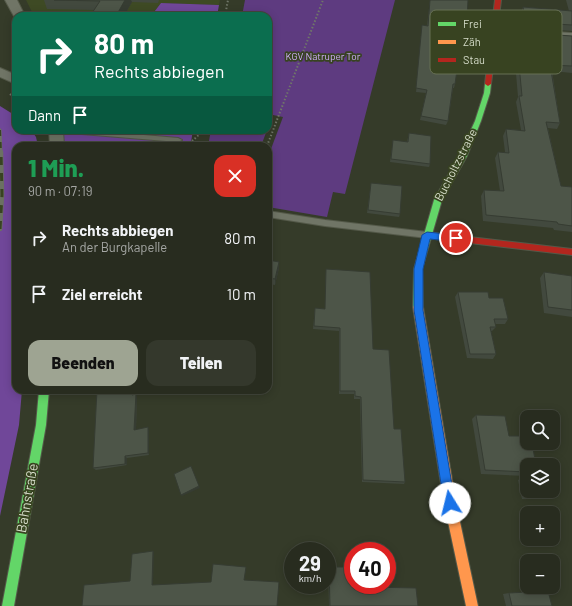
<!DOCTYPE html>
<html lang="de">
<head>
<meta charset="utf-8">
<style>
	:root { --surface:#282c1f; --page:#34382c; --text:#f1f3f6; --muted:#a5a7a4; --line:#44483d; --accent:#9ea492 }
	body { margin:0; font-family:Barlow,sans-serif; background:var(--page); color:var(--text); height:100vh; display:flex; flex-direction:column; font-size:15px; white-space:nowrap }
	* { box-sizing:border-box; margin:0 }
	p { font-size:13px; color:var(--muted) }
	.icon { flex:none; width:22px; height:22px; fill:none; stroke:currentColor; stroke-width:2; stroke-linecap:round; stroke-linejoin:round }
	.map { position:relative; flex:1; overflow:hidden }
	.details { position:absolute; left:12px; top:142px; width:260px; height:252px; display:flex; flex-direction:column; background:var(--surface); border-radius:12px; box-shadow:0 2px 10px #0003,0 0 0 1px var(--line) }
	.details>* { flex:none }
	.guide { position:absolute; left:12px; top:12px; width:260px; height:122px; border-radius:12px; box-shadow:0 2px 10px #0003,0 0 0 1px var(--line); background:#0b6e4f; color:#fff; overflow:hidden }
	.tools { position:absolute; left:520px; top:410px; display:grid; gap:8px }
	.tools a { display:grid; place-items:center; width:40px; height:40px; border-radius:8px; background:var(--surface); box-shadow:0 2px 10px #0003,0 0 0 1px var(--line); font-size:20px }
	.speed { position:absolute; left:284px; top:542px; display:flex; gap:8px; font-size:20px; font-weight:700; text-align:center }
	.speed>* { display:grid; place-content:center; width:52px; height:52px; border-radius:50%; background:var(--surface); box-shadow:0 2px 10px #0003,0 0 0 1px var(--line); line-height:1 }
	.speed small { font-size:10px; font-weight:400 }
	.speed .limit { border:6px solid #d22; background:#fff; color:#111 }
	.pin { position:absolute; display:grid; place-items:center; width:34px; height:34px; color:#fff; margin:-17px; border:2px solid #fff; border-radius:50%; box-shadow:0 1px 4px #0007 }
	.me { position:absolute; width:44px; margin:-22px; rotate:351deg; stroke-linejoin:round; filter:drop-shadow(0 0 3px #0008) }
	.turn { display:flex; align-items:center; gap:14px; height:84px; padding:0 16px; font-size:18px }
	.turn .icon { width:52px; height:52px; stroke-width:2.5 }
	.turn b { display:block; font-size:28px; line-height:34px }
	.then { display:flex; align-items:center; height:38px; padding:0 16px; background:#0003; gap:8px; font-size:15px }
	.round { display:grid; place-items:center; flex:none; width:42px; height:42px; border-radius:12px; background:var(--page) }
	.head { display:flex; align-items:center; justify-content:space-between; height:68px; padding:0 16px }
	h1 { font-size:24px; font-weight:800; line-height:30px; color:#1e9e55 }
	.primary-button { display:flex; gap:8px; margin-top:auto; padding:8px 16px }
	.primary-button a { flex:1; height:46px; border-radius:12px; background:var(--accent); color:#111; font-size:16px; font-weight:800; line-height:46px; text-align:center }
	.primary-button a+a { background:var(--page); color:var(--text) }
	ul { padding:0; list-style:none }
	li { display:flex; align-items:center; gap:12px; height:56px; padding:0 16px }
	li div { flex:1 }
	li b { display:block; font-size:15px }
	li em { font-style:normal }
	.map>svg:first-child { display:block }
</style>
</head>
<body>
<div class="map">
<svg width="572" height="606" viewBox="0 0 572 606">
	<rect width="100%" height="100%" fill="#353b29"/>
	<path fill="#3e4a24" d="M26 0H220L219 5 161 3 151 16H34Z"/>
	<path fill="#5e3b80" d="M245 0H395L345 194 333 192 327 217 268 207V157L283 117 268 114V16H242Z
		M211 130H267L261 146H208Z"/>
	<path fill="#704799" d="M161 3 219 5 217 16H151Z
		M0 106 16 116V130H31L36 137 38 146H16V390H22L19 425 0 516Z
		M56 130H193L191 142 194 146H57Z"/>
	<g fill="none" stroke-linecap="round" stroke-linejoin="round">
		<defs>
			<path id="lane" d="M54 130H87L178 138 182 140 178 142 58 132Z
				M268 211 325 220 427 232 431 235 427 238 325 226 268 217Z"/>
			<path id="street" d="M5 0H17L25 16H16L15 18Z
				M494 28 572 33V41L490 35 488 32 490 29Z
				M0 68 16 75V84L0 77Z
				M49 130H63L64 146H50Z"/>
			<path id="fast" d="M488 82 491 84 490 93 481 121 467 156 442 200 422 269 423 307 421 310 418 311 415 310 413 307 414 269 434 200 459 156 475 121 484 93 485 84Z
				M39 390H49L46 425 14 606H2L36 425Z"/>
			<path id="slow" d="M418 303 421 304 423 307 456 503 478 606H466L444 503 413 307 415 304Z"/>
			<path id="jam" d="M495 0H501L491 84 488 86 485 84Z
				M427 232 572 249V255L427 238 423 235Z"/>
		</defs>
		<use href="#lane" stroke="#545949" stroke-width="2"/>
		<use href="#street" stroke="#545949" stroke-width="2"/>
		<use href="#fast" stroke="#545949" stroke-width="2"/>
		<use href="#slow" stroke="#545949" stroke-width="2"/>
		<use href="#jam" stroke="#545949" stroke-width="2"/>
		<path stroke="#707669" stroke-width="2" stroke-dasharray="1.5 2" stroke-linecap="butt" d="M225 16 228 0
			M10 94 16 100
			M192 141 201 133 202 130
			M267 146 323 0"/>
		<use href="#lane" fill="#707566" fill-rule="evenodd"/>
		<use href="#street" fill="#707566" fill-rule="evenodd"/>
		<use href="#fast" fill="#63d668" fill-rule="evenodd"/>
		<use href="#slow" fill="#ff974d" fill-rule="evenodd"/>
		<use href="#jam" fill="#b3261e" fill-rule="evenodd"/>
		<defs>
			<path id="rail-far1" d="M0 130 1 153"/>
			<path id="rail" d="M0 229 2 195 1 152"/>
		</defs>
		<use href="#rail-far1" stroke="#6b7162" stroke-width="3"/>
		<use href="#rail" stroke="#6b7162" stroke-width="4.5"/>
		<use href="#rail-far1" stroke="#384321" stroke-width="2" stroke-dasharray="6" stroke-linecap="butt"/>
		<use href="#rail" stroke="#384321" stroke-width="3" stroke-dasharray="8" stroke-linecap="butt"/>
	</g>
	<path fill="#42493e" d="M44 0H159L158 3 132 2 124 16H90L94 10 47 9Z
		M430 0H468L460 57 459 60H458L455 84 454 88H453L448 121 446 125 420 120 426 93 416 92 422 29V25L427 26Z
		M566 0H572V31L523 28 521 14 523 7 569 11Z
		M528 33 572 36V73L552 71 560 123 557 129 548 128 561 186 572 187V232L554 230 553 228 483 221 481 196 484 190 500 191 495 158 498 152H505L503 136 506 129 521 130 516 102 518 97 514 50 517 44 526 45 525 39Z
		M409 133 430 164 429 167 390 162 393 140 407 142Z
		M371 183 400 214 399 217 367 213Z
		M268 260 279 262V268L275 285 268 284Z
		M326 269 373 349 394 429 405 482 404 484 362 482 360 399H354V394H339V331L313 329 315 308 325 309Z
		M544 272 572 276V317L544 313 540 278Z
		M458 292 489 298 508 319 505 324H495L496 327 492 331H491L496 354 493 359 467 358 455 297Z
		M97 390H134V395L137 397 136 429 149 430V455L127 458V465L96 470 93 468Z
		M476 415 509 436 527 465V476L481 474 472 419Z
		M520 479 547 497 543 499H522L518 480Z
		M329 567 370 587 418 606H329L328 568Z
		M509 593 552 606H506L503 594Z"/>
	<path fill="#363c32" d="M125 0H131L132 2 124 16H116Z
		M279 262V268L275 285V279Z
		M133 390H134V397L132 395Z
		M136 394 137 397 136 432 134 430Z
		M148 427 149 430V455L148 453Z
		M125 456 127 458V465L125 464Z
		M191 466 200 488 182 496 181 495Z
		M153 551 154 552 153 585H152Z"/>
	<path fill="#4d5548" stroke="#363c32" d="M54 0H125L116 16H90L100 1Z
		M430 0H468L467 18 460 57 459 56 455 84H453L448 121 421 116 427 90 416 88 422 25 428 26Z
		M523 7 572 11V25L526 22Z
		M528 33 572 36V66L550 65 560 123 546 122 561 186 572 187V226L558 224 557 222 486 215 484 190 504 191 498 152 509 153 506 129 525 131 519 96H522L517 44 530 45Z
		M409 133 431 136 430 164 391 159 393 140 408 142Z
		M371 183 402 186 400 214 368 210Z
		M268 260 279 262 275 279 268 278Z
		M326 269 370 272 373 349 389 350 394 429H401L405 482 363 480 361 397 355 396V391H340V328L314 326 315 308 325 309Z
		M544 272 572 276V310L548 307Z
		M458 292H488L489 298H503L508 319H494L496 327H490L496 354H470Z
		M97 390H133L132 395 136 394 134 430 148 427V453L125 456V464L93 468Z
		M476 415 505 416 509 436H527V443H532L536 465H527V472L485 470Z
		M191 466 199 486 181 495 174 474Z
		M520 479H527V491H545L547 497H525Z
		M153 551 152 585 211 582 213 564 246 567 244 580 279 582 277 606H82L84 585 130 581 132 554Z
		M329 567H353V585H370V587L416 588 418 606H330Z
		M548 591 552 606H512L509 593Z"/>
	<path fill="#1a73e8" stroke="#114b97" d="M427 232 456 235 460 238 456 242 430 239 423 269V310L455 503 454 507 450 509 446 507 444 503 414 310V269L422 235Z"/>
	<g text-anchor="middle" stroke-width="3.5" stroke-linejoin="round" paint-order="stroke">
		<g font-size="10" fill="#d1b0fc" stroke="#384321">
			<text x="323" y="60">KGV Natruper Tor</text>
		</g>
		<g font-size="12" fill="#d6ddca" stroke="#384321">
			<text transform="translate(456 165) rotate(-63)" y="4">Bucholtzstraße</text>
		</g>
		<g font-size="14" fill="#d6ddca" stroke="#384321">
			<text transform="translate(27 498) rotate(-80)" y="5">Bahnstraße</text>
		</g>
	</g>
	<rect x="430" y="10" width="132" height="64" rx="6" fill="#384321" stroke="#677154" stroke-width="1"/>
	<rect x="438" y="22" width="18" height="4" fill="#63d668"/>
	<rect x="438" y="40" width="18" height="4" fill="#ff974d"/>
	<rect x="438" y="58" width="18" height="4" fill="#b3261e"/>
	<g font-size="11" fill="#d6ddca">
		<text x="463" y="28">Frei</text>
		<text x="463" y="46">Zäh</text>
		<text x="463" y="64">Stau</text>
	</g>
</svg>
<div class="tools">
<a><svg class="icon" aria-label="search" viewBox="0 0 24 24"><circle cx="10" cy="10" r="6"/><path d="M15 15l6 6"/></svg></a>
<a><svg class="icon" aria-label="layers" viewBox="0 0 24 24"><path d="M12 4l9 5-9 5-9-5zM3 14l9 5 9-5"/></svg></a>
<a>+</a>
<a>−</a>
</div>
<div class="speed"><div>29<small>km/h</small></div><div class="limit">40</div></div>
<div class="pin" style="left:456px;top:238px;background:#d93025"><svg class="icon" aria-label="arrive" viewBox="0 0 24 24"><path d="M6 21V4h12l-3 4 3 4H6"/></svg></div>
<svg class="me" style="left:450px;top:503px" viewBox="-20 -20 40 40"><circle r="19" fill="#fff"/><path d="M0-13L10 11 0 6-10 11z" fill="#1a73e8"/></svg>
<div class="guide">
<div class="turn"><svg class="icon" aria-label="right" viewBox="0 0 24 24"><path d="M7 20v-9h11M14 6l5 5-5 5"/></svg><div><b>80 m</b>Rechts abbiegen</div></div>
<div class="then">Dann<svg class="icon" aria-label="arrive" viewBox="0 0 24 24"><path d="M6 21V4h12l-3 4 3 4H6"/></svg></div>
</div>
<section class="details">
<div class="head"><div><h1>1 Min.</h1><p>90 m · 07:19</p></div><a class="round" style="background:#d93025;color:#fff"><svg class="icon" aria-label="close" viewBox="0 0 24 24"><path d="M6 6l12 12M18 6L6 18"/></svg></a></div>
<ul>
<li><svg class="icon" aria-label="right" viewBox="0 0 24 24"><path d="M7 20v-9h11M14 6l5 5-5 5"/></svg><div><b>Rechts abbiegen</b><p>An der Burgkapelle</p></div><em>80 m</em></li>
<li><svg class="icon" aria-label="arrive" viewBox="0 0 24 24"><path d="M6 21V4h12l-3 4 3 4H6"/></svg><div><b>Ziel erreicht</b></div><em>10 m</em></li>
</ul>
<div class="primary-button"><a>Beenden</a><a>Teilen</a></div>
</section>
</div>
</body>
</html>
